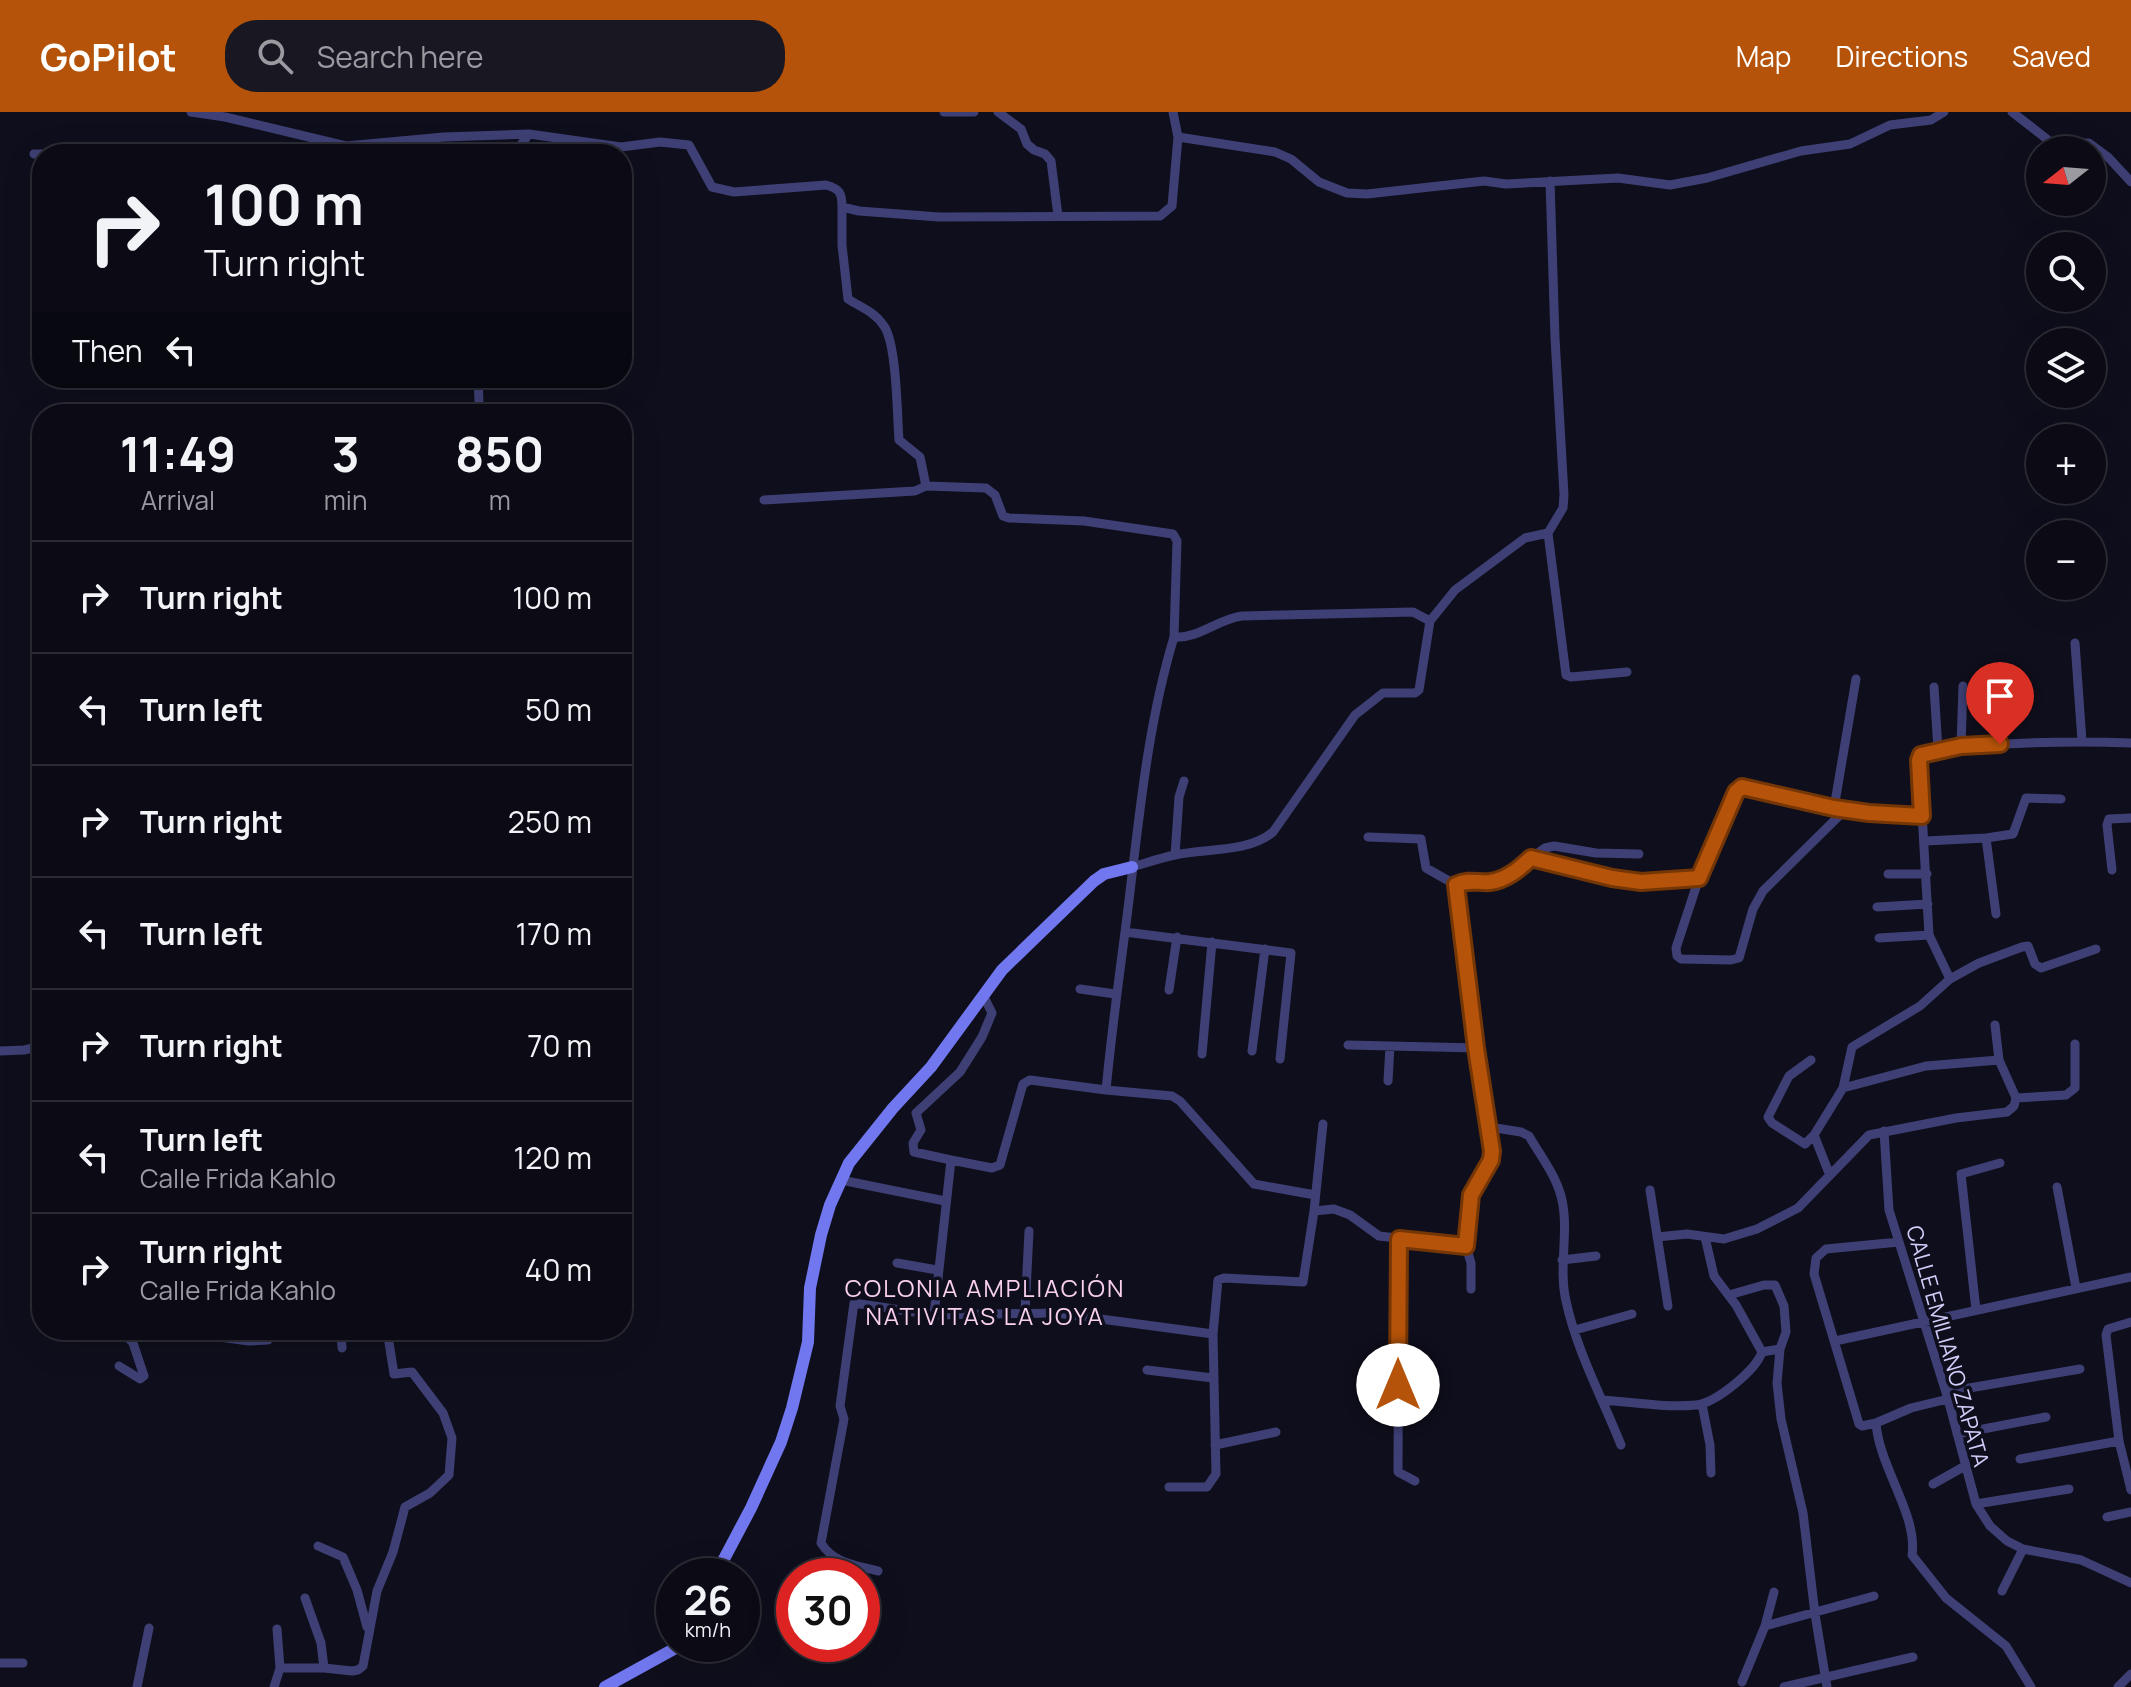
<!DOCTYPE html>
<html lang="en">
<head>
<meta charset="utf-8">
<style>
	:root { --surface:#0b0a15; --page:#191822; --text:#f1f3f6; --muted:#9a9aa0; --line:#2b2b34; --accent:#b45309 }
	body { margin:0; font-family:Manrope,sans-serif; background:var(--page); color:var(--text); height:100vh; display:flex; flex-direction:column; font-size:30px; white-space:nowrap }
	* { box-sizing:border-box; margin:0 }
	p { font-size:26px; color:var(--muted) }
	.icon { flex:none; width:44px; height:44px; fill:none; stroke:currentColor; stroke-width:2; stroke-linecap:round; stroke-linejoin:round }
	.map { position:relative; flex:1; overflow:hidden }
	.side { position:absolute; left:32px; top:292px; width:600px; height:936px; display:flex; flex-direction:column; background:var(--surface); border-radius:32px; box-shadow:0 8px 32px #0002,0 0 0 2px var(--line) }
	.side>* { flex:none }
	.guide { position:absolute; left:32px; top:32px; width:600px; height:244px; border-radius:32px; box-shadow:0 8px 32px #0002,0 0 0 2px var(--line); background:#0b0a15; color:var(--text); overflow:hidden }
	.needle { width:52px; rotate:253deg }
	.controls { position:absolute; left:2026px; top:24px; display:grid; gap:16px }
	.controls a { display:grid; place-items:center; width:80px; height:80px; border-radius:50%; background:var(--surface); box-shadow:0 8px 32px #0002,0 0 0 2px var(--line); font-size:40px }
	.speed { position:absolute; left:656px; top:1446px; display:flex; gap:16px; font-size:40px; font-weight:700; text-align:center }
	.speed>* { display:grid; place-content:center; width:104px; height:104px; border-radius:50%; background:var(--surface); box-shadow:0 8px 32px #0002,0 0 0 2px var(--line); line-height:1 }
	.speed small { font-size:20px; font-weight:400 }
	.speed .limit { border:12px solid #d22; background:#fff; color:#111 }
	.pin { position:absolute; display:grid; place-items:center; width:68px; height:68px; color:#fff; margin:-82px -34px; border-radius:50% 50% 50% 0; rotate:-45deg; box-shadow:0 0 8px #0007 }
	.pin .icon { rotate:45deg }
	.me { position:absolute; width:88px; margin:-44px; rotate:0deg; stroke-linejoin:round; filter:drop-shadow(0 0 6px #0008) }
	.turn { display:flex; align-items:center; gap:28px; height:168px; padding:0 40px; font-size:36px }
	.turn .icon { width:104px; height:104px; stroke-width:2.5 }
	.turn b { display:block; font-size:56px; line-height:68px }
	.then { display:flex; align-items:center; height:76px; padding:0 40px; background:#0003; gap:16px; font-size:30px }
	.eta { display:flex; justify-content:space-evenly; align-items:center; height:136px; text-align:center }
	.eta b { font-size:48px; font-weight:700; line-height:56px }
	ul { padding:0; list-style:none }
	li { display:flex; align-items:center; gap:24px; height:112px; padding:0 40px; border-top:2px solid var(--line) }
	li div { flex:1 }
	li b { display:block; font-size:30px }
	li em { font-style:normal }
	header { display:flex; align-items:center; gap:48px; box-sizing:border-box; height:112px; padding:0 40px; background:var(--accent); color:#fff }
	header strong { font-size:38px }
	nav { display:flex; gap:44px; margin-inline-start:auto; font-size:28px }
	.search { width:560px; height:72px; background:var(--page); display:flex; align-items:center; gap:20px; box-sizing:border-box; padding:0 28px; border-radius:32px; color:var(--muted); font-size:30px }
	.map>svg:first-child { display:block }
</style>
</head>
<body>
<header>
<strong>GoPilot</strong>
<div class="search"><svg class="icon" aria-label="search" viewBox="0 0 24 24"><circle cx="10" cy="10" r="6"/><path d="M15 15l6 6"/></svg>Search here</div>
<nav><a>Map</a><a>Directions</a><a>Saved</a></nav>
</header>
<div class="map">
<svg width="2131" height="1575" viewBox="0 0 2131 1575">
	<rect width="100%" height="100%" fill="#0f0e1c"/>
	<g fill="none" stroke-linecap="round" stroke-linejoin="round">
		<path stroke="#3e4075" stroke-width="9" d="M191 0 225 5 346 34 444 25 529 22
			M944 0H974
			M998 0 1021 17 1027 32 1034 38 1045 42 1051 49 1058 104
			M1173 0 1178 25 1275 40 1291 47 1319 70 1347 81 1367 82 1484 69 1506 72 1618 66 1670 73 1707 66 1801 39 1850 32 1890 13 1931 8 1944 0
			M2012 0 2052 31H2089L2108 45 2131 70
			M34 42H42
			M514 42 529 22 621 35 660 30 689 33 712 75 734 80 826 73C840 77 842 81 842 95L859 99 939 105 1160 104 1172 94 1178 25
			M842 95V133L848 187C862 196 875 200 884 214 897 233 897 303 899 328L920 345 926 374 986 376 995 383 1003 404 1009 406 1084 409 1173 422 1177 429 1174 525C1198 527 1218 507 1242 504L1413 500 1430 509
			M478 266 479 290
			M764 388 915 379 926 374
			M1548 421 1566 563 1571 565 1627 560
			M2075 531 2082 629
			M1934 575 1938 638
			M2000 632V568
			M1961 634 1963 574
			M1834 696 1856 567
			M1846 697 1763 779 1753 797 1739 846 1731 848 1681 847 1677 844 1676 836 1699 766 1736 680 1742 675 1834 696C1864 700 1892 704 1922 704
			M1368 725 1421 727 1426 756 1456 773
			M1986 726 1996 802
			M1926 729 1986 726 2013 722 2026 686 2061 687
			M1175 743 1179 685 1184 669
			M1531 746 1545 736 1554 734 1596 741 1639 742
			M1132 755C1146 751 1160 746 1175 743 1205 736 1248 741 1273 720L1355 603 1383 581H1415L1419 578 1430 509 1455 478 1525 426 1548 421 1563 396 1564 383 1555 226 1550 69
			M2112 758 2107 713 2109 707 2131 706
			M1888 762H1927
			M1877 795 1928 792
			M1125 820 1291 841 1280 947
			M1879 826 1929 823
			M1950 867 1929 823 1919 648 1921 643C1940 633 1967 634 1988 633 2036 630 2083 629 2131 631
			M1080 877 1115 882
			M1169 878 1177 825
			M1995 913 1999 948 2016 986
			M1348 933 1476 936
			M0 939 24 938 42 934
			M1252 939 1265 837
			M1202 942 1212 830
			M1811 948 1789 964 1768 1005 1772 1011 1805 1032 1814 1023 1843 976 1852 935 1920 894 1950 867 1979 851 2022 835 2028 834 2035 852 2041 856 2096 837
			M1388 969 1390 934
			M1843 976 1926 954 1999 948
			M1106 978 1172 984 1180 989 1254 1072 1315 1083
			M2016 986 2066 983 2075 976V932
			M1489 1015 1521 1020 1529 1024C1540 1043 1555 1062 1561 1084 1570 1117 1558 1154 1566 1189 1577 1240 1602 1285 1621 1333
			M1884 1019 1889 1098 1948 1287 1976 1392 1990 1414 2007 1429 2023 1437 2081 1448 2131 1471
			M1814 1023 1829 1061
			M951 1048 914 1040 913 1031 921 1018 916 1001 960 960 982 925 992 901 984 885
			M841 1068 945 1089
			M2057 1075 2076 1176
			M1650 1078 1668 1194
			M1314 1099 1323 1012
			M1657 1125 1687 1122 1724 1127 1757 1117 1798 1096 1869 1023 1956 1006 2007 1000 2014 994 2016 986
			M1705 1125 1714 1164 1736 1193 1762 1240
			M1399 1127 1398 1360 1415 1369
			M1899 1130 1826 1137 1816 1146 1814 1162 1859 1312 1862 1314 1876 1311C1879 1355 1918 1403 1912 1443L1946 1486 2006 1534 2031 1575
			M1466 1134 1471 1151V1177
			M1562 1148 1596 1144
			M897 1151 937 1158
			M1729 1183 1764 1173H1775L1784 1194 1786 1220 1780 1237 1777 1271 1781 1307 1803 1401 1815 1502 1827 1575
			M1976 1198 1961 1062 2000 1051
			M1025 1200 1029 1119
			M934 1203 951 1048 992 1056 1000 1053 1023 972 1030 968 1106 978C1111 925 1118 873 1125 820 1138 721 1145 621 1174 525
			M2131 1210 2108 1217 2106 1223 2119 1329 2131 1378
			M168 1218 249 1229 268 1228 275 1218
			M336 1218 341 1222 342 1236
			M1575 1218 1632 1202
			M1835 1229 2131 1165
			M119 1254 140 1267 144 1264 133 1231 121 1218
			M1147 1258 1213 1266
			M1946 1280 2080 1257
			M1603 1288C1633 1290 1666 1296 1696 1293 1716 1291 1756 1258 1762 1240L1780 1237
			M1702 1292 1710 1333 1711 1361
			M1876 1311 1911 1296 1948 1287
			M1957 1322 2046 1305
			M1215 1333 1276 1320
			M2020 1347 2119 1329
			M1933 1372 1965 1354
			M1169 1375H1207L1216 1362 1213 1222
			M1976 1392 2069 1377
			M2107 1405 2131 1400
			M318 1434 343 1445 357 1478 367 1515
			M878 1459C857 1453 834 1452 821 1431L844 1307 840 1294 854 1191 934 1203 1056 1201 1213 1222 1218 1168 1224 1166 1303 1170 1314 1099 1334 1097 1350 1103 1379 1124 1466 1134 1471 1083 1491 1048 1492 1039 1476 936 1456 773C1468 767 1478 771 1490 770 1507 768 1520 756 1531 746L1612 766 1641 770 1699 766
			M2002 1479 2023 1437
			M305 1486 321 1531 324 1556
			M1765 1514 1874 1484
			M0 1551H23
			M280 1556H324L352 1559 358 1558 363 1554 377 1479 393 1440 405 1395 430 1381 449 1363 452 1326 443 1301 412 1260 394 1262 387 1218
			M1742 1570 1765 1514 1774 1480
			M137 1575 149 1516
			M274 1575 280 1556 277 1517
			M1784 1575 1913 1545
			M2118 1575 2131 1562"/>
		<path stroke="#7177ee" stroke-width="12" d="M715 1464 751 1396 781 1330 792 1296 808 1230 810 1176 821 1123 830 1093 849 1051 893 996 931 955 1002 858 1094 769 1104 762 1132 755
			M605 1575 683 1532"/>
	</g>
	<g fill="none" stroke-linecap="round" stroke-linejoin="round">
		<defs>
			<path id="route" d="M1398 1273 1399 1127 1466 1134 1471 1083 1491 1048 1492 1039 1476 936 1456 773C1468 767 1478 771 1490 770 1507 768 1520 756 1531 746L1612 766 1641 770 1699 766 1736 680 1742 675 1834 696 1869 701 1922 704 1919 648 1921 643 1961 634 2000 632"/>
		</defs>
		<use href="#route" stroke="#753606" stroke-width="20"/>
		<use href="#route" stroke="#b45309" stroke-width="14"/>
	</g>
	<g text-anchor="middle" stroke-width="7" stroke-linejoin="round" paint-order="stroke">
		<g font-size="22" fill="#d0cef9" stroke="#0f0e1c">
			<text transform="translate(1948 1234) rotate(74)" y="8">CALLE EMILIANO ZAPATA</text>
		</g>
		<g font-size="24" letter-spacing="2" fill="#f9d0ee" stroke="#0f0e1c">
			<text x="985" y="1185">COLONIA AMPLIACIÓN<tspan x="985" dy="28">NATIVITAS LA JOYA</tspan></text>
		</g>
	</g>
</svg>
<div class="controls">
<a><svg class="needle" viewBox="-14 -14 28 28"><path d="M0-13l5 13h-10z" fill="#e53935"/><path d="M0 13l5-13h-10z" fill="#9a9aa0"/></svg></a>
<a><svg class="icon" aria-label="search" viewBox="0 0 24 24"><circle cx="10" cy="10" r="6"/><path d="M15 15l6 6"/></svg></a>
<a><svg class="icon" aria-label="layers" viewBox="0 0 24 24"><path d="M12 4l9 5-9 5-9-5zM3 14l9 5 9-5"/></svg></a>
<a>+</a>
<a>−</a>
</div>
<div class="speed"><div>26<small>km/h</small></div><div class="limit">30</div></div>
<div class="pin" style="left:2000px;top:632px;background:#d93025"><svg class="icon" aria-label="arrive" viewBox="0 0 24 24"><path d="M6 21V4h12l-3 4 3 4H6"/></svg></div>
<svg class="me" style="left:1398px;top:1273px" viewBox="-20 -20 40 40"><circle r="19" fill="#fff"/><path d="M0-13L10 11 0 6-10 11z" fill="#b45309"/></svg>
<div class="guide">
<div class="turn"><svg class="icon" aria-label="right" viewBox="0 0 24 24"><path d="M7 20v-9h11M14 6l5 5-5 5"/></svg><div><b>100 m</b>Turn right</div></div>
<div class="then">Then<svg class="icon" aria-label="left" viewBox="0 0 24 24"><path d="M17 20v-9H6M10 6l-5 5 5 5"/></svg></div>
</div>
<section class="side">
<div class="eta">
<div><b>11:49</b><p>Arrival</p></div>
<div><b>3</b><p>min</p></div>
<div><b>850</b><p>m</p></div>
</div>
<ul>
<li><svg class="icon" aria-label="right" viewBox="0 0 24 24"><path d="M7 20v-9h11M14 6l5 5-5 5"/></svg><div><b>Turn right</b></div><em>100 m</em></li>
<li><svg class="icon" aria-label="left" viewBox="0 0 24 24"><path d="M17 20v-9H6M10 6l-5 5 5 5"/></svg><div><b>Turn left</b></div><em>50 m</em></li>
<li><svg class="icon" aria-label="right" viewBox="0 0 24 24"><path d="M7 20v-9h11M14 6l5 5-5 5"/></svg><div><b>Turn right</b></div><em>250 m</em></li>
<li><svg class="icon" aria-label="left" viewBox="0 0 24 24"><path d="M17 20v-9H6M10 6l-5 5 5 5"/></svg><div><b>Turn left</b></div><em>170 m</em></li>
<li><svg class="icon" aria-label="right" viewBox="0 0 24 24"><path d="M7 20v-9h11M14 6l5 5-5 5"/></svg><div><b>Turn right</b></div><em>70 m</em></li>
<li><svg class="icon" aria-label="left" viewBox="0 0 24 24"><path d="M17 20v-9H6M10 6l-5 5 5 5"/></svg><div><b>Turn left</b><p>Calle Frida Kahlo</p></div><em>120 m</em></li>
<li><svg class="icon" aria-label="right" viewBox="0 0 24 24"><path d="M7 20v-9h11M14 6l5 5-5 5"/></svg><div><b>Turn right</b><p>Calle Frida Kahlo</p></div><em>40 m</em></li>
</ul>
</section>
</div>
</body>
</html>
